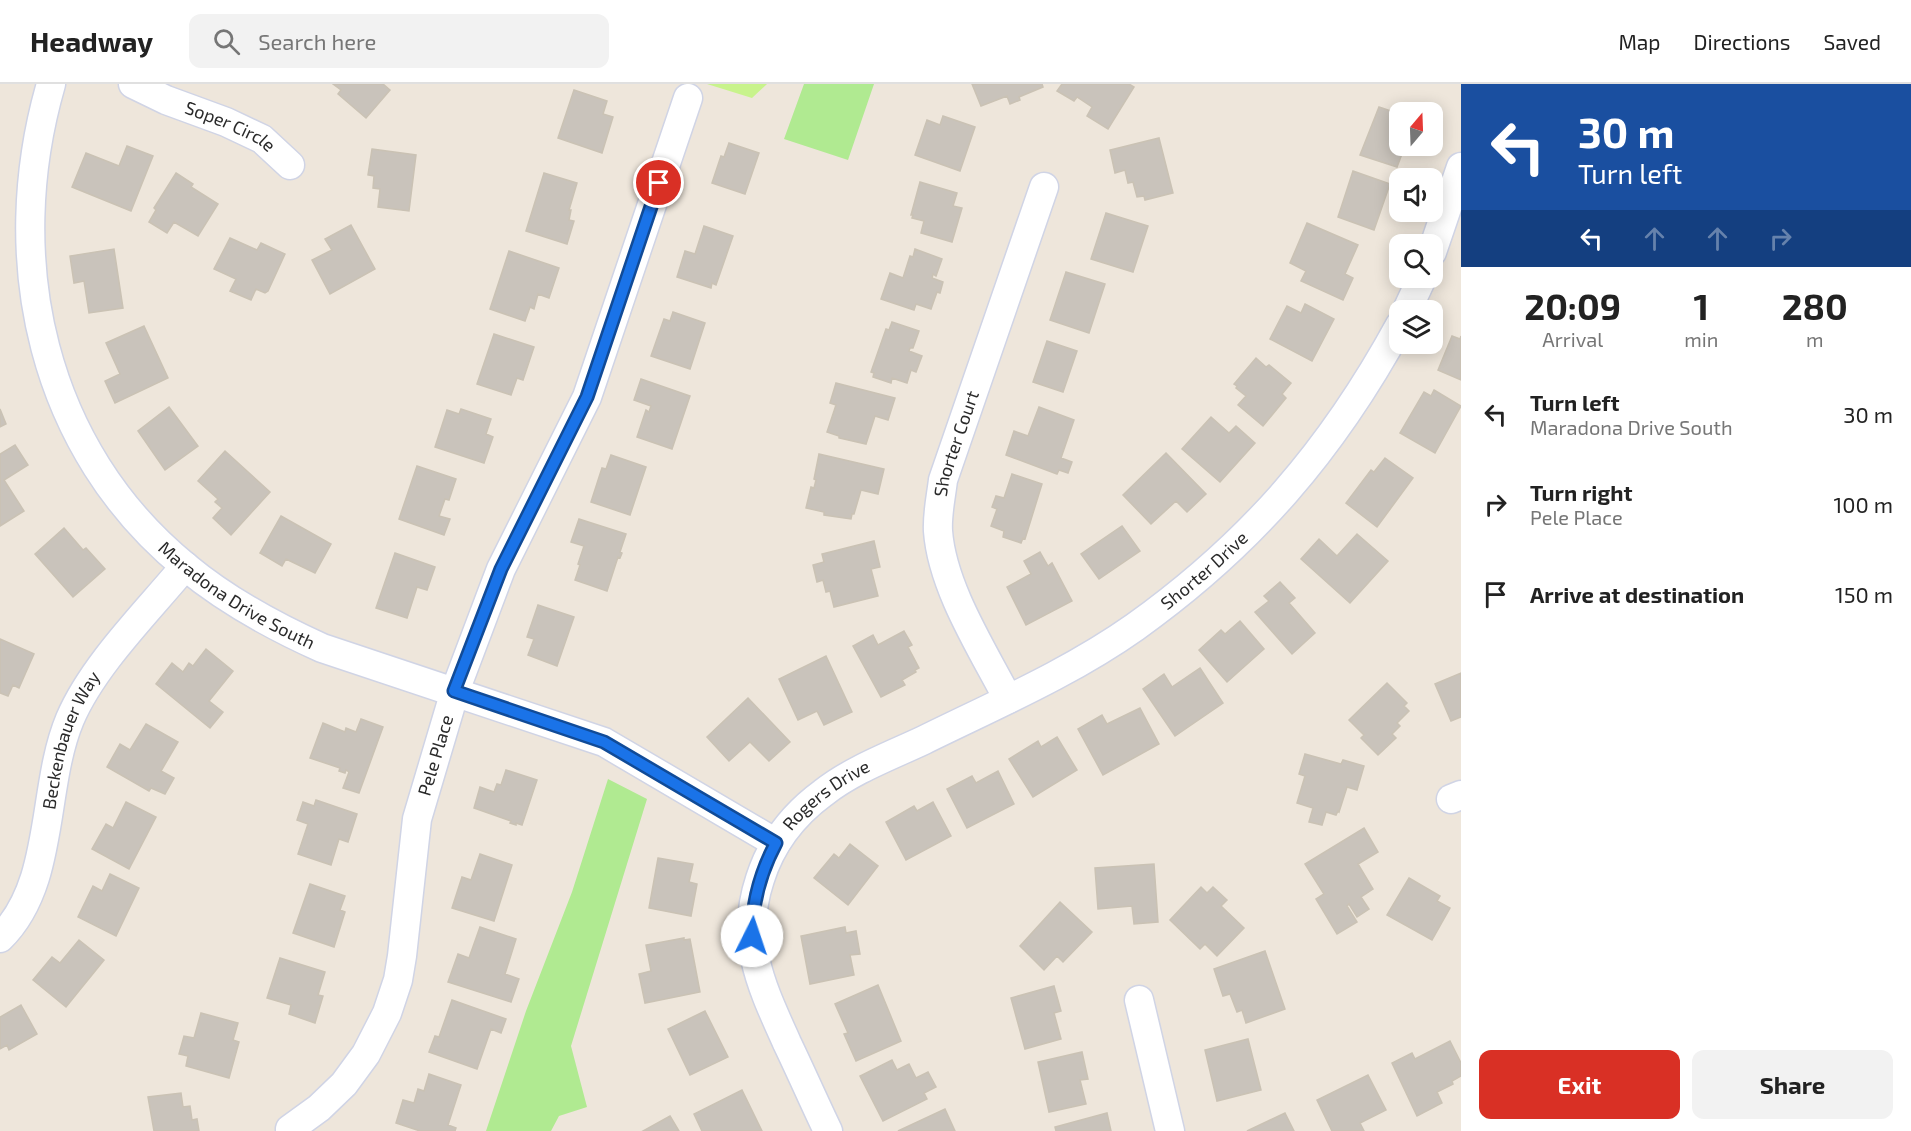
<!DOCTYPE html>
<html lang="en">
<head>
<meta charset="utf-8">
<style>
	:root { --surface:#fff; --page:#f2f2f2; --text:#222; --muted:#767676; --line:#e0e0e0; --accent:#d93025 }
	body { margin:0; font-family:"Exo 2",sans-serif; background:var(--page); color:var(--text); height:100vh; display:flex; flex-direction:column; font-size:22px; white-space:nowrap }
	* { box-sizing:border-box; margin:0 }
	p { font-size:20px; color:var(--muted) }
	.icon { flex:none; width:33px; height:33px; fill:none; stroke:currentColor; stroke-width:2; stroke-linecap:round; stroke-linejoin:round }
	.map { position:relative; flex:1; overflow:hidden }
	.details { display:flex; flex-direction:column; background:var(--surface); width:450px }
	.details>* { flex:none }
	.top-card { background:#1a4fa0; color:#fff; overflow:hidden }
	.needle { width:39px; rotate:19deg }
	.buttons { position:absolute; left:1389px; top:18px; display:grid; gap:12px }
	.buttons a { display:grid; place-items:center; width:54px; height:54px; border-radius:12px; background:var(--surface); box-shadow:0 3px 15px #0003; font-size:30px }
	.pin { position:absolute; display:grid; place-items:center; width:51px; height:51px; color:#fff; margin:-26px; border:3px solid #fff; border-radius:50%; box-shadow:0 2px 6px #0007 }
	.me { position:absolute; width:66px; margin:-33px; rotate:4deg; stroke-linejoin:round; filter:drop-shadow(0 0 4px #0008) }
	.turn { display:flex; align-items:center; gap:21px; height:126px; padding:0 18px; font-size:27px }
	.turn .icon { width:78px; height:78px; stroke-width:2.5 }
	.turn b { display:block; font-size:42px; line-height:51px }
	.lanes { display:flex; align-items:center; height:57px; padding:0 18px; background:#0003; justify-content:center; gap:30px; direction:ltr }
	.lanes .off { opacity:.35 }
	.eta { display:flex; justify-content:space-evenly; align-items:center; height:102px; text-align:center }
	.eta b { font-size:36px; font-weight:700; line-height:42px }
	.primary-button { display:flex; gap:12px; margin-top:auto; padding:12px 18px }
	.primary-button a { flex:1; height:69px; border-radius:12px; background:var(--accent); color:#fff; font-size:24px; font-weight:700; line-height:69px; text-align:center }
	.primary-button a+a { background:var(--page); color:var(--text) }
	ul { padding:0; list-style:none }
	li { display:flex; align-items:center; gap:18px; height:90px; padding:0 18px }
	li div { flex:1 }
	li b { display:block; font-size:22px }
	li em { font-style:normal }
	header { display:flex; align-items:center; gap:36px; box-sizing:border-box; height:84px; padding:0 30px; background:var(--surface); border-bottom:2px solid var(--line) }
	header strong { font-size:28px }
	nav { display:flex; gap:33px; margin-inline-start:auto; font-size:21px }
	.search { width:420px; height:54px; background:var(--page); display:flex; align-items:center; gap:15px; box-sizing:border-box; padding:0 21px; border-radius:12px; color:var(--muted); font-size:22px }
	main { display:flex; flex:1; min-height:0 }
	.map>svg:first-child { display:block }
</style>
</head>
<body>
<header>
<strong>Headway</strong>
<div class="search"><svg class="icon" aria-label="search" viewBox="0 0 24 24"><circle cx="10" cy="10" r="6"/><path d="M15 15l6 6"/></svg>Search here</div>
<nav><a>Map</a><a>Directions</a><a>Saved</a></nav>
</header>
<main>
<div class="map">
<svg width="1461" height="1047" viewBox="0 0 1461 1047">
	<rect width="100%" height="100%" fill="#eee6db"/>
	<path fill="#b0ea91" d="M804 0H874L848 76 784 55Z
		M608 695 647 715 571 962 587 1023 559 1032 551 1047H486L526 927 572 808Z"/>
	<path fill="#c8f38c" d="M707 0H767L752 14Z"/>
	<path fill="#c9c3bb" stroke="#cac2b4" stroke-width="1.5" d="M333 0H383L390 6 366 34 338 10 341 6Z
		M972 0H1042L1043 3 1019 13 1020 16 1010 20 1007 12 981 22Z
		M1062 0H1129L1134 3 1108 45 1087 32 1092 23 1077 13 1074 17 1057 7Z
		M574 6 607 17 603 30 613 33 602 69 558 54Z
		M1379 23 1400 30V62H1405L1397 83 1360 71Z
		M943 32 975 43 960 87 915 71 927 36 940 41Z
		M1159 54 1173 109 1145 116 1144 112 1137 113 1133 98 1128 99 1125 86 1115 89 1110 66Z
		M729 59 759 69 745 110 712 99 721 72 724 73Z
		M127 62 153 72 131 127 72 103 86 69 119 82Z
		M372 65 416 71 409 127 378 123 380 105 373 104 374 92 368 91Z
		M1353 87 1390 100 1374 146 1338 133Z
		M176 89 193 100 191 103 218 120 198 152 174 138 167 149 149 138 156 126 154 124Z
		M544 89 577 99 569 126H571L569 136 574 137 567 160 526 147Z
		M920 98 957 109 953 122 962 124 952 158 921 149 924 137 912 134 913 131H911Z
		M1106 129 1148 142 1133 188 1091 175Z
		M1307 139 1358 161 1345 190 1353 194 1343 216 1301 197 1306 187 1290 179Z
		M351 141 375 185 330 210 312 176 332 166 325 155Z
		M704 142 733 152 716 201 712 199 711 204 677 193 685 167 695 170Z
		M230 154 257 166 261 159 285 170 268 207 265 209 256 205 251 216 230 207 236 195 214 185Z
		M114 165 123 224 89 229 84 197 74 199 70 172Z
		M915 165 942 175 936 192 933 190 932 194 943 198 940 209 937 208 931 225 916 220 914 226 881 215 890 189 903 194 910 172 913 173Z
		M509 167 559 184 549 214 538 210 534 225 530 223 525 237 490 225Z
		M1066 188 1105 200 1089 249 1050 236Z
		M1305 220 1334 235 1312 277 1270 255 1287 222 1301 229Z
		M673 228 705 239 690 285 651 272 664 235 670 237Z
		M892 238 919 247 913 264H910L909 267 922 272 916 288 911 286 907 299 892 294 891 299 873 293 874 289 871 288 886 245 889 246Z
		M144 242 168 294 115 319 105 297 120 290 106 259Z
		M494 250 534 263 523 296 517 294 511 311 477 300Z
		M1452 252 1460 255 1461 252V296L1438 286Z
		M1047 257 1077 267 1063 308 1033 298Z
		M1256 274 1266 283 1269 281 1291 299 1282 310 1286 314 1263 342 1238 321 1246 312 1236 304 1237 302 1234 300Z
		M641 295 690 312 672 365 637 353 646 326 649 328 651 322 634 316Z
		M836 299 895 314 888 336 875 332 866 360 839 354V352L827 348 836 321 830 319Z
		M1434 306 1461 322 1435 369 1400 349 1424 308 1431 312Z
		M169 323 198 362 165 386 138 347Z
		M1039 323 1074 336 1061 374 1072 378 1068 389 1059 386 1057 390 1006 371 1014 347 1028 352Z
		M0 325 6 340 0 343Z
		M461 325 491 335 486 350 493 353 484 379 435 363 447 326 459 330Z
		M1211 333 1229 349 1236 342 1255 359 1220 398 1182 365Z
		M15 361 28 381 4 396 24 427 0 442V370Z
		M225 367 270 408 231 451 213 434 222 424 215 418 218 415 198 397Z
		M1166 369 1206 410 1187 428 1176 417 1151 440 1123 411Z
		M819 370 884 385 878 410 861 406 854 430H852L851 435 824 431V428L806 424 811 403 814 404 816 396 814 395Z
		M611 371 646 383 630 431 591 418 602 384 606 385Z
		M1385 374 1413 394 1377 443 1346 419 1371 386 1374 388Z
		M417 382 456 395 449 416 445 415 439 432 450 435 444 451 399 435Z
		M1012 390 1042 400 1025 455 1023 454 1021 459 1003 453 1004 447 991 442 997 425 992 423 996 412 1004 414Z
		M281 432 331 460 315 489 286 475 282 482 260 469Z
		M579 435 626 450 620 468 622 469 620 474 618 473 607 507 575 496 580 481 578 480 584 462 571 458Z
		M1122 442 1140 467 1099 495 1081 470Z
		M64 444 83 466 86 464 105 485 73 513 35 470Z
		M1357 450 1388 477 1350 519 1301 475 1319 455 1337 472Z
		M874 457 880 483 871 485 878 512 834 523 830 507 826 508 823 496 817 498 813 481 824 478 822 470Z
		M1040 468 1048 482 1052 479 1072 517 1026 541 1007 503 1031 490 1024 477Z
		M395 469 435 483 427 506 417 503 407 534 376 524Z
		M1280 498 1295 514 1289 519 1315 549 1292 570 1255 528 1269 517 1264 512Z
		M538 521 574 533 557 582 528 571 534 555 527 553Z
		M1240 537 1264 565 1227 598 1199 566 1221 546 1225 550Z
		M904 547 912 561 908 563 919 584 915 586 916 588 902 596 905 601 881 613 853 562 873 551 878 561Z
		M0 555 34 570 19 604 13 601 8 612 0 609Z
		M206 565 233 587 209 617 223 628 210 644 156 600 172 579 183 588 189 579 193 582Z
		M826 572 852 628 824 641 817 627 798 636 779 595Z
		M1200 584 1223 619 1175 652 1143 605 1164 590 1172 603Z
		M1461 589V633L1451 637 1435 600Z
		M1387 599 1407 619 1404 622 1409 627 1397 639 1400 642 1392 650 1396 654 1378 671 1361 654 1364 651 1349 636Z
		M748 614 790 658 769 677 750 658 729 677 707 653Z
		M1140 624 1159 660 1103 691 1078 645 1102 631 1107 640Z
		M361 635 383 643 359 709 343 704 349 688 346 686 345 689 339 687 340 684 310 674 323 639 345 648 346 644 356 648Z
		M146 640 178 658 161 687 174 694 165 710 151 704 149 707 107 683 120 660 130 666Z
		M1057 653 1077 686 1033 713 1009 675 1038 657 1041 663Z
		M1305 670 1341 680 1343 676 1364 682 1357 706 1347 703 1339 728 1338 727 1336 731 1326 728 1322 741 1309 738 1313 724 1297 719 1305 692 1299 690Z
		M506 686 537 696 522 741 516 739V741L510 739 511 737 474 724 480 703 494 708 497 700 501 701Z
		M998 687 1014 720 967 744 947 705 972 692 976 699Z
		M316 716 357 730 348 758 339 755 331 781 298 770 308 740 297 736 303 718 314 722Z
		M126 718 156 733 129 785 92 765 106 740 113 744Z
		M933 718 951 752 906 776 886 738 914 722 917 727Z
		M1364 744 1378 768 1358 780 1373 805 1361 813 1369 825 1357 833 1349 820 1347 822 1357 838 1337 850 1316 815 1324 810 1305 780Z
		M850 760 878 782 848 821 814 794 834 770 839 774Z
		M480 770 512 781 494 837 452 824 462 793 471 796Z
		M658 774 693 780 689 798 697 800 691 832 649 824Z
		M1154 780 1158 838 1134 840 1132 822 1098 825 1095 784Z
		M110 790 139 804 116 852 78 833 93 802 102 807Z
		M1409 794 1440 812 1437 817 1450 824 1432 856 1387 831Z
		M310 800 345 812 340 826 345 828 334 863 293 849Z
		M1201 803 1207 809 1213 803 1227 816 1221 822 1244 844 1217 872 1205 860 1200 865 1170 836Z
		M1060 818 1092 848 1063 878 1057 872 1044 886 1020 862Z
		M480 843 516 855 505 890 519 895 511 918 448 898 458 870 469 874Z
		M845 843 846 849 856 847 860 870 850 871 854 891 810 900 801 852Z
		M684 854V856L690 855 700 908 645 919 639 890 651 887 646 861Z
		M79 856 104 876 66 923 33 896 52 873 60 879Z
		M1265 867 1285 925 1246 939 1242 926 1237 928 1230 910 1223 912 1214 885Z
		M280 874 325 888 318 911 323 912 315 939 289 930 291 921 267 914Z
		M878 901 901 957 856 977 844 950 848 949 835 920Z
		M1054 902 1061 927 1054 929 1061 955 1025 965 1011 914Z
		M452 916 506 935 501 949 491 945 477 985 429 968 435 952 439 953Z
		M21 921 37 950 9 966 7 961 0 965V933Z
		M705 927 728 973 690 991 668 945Z
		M201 929 238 939 233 956 239 958 229 994 186 982 188 972 179 970 184 952 194 954Z
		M1248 955 1261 1006 1217 1017 1205 966Z
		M1450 957 1461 979V992L1452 997 1453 1000 1437 1008 1442 1019 1417 1032 1392 979 1412 969 1415 975Z
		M1082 968 1088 995 1080 996 1086 1020 1049 1028 1038 978Z
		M892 976 897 986 909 980 916 994 928 988 936 1003 924 1009 927 1015 883 1037 860 992Z
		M429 990 461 1001 448 1041 456 1044 455 1047H420L396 1039 403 1016 414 1019 418 1005 424 1007Z
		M1368 991 1386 1026 1360 1039 1364 1047H1332L1317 1016Z
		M742 1006 762 1047H702L694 1030Z
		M181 1009 183 1023 190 1022 192 1036 197 1035 199 1047H154L148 1013Z
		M945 1025 955 1047H898Z
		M1107 1029 1111 1047H1056L1055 1043Z
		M1285 1029 1294 1047H1247Z
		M670 1032 679 1047H643Z"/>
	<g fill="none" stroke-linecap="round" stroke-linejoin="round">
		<defs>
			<g id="street">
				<path id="s1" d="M51 0C0 176 42 366 186 483 227 517 273 542 322 564L604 658 776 759"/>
				<path id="s2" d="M133 0 166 16 226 38 262 55 290 81"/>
				<path d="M1432 168 1461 83"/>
				<path d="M1407 226 1422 194"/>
				<path id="s3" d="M1008 615C982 565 942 503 938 447 937 430 941 413 943 396L1044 103"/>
				<path d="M1451 715 1461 711"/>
				<path id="s4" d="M0 854C56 799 41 704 70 635 93 581 147 528 185 482"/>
				<path d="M1139 916 1170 1047"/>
				<path id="s5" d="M290 1045 319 1024 344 1000 366 970 387 929 398 896 402 872 417 735 455 607 501 485 587 313 688 14"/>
				<path id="s6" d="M828 1047C814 1018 801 988 787 959 762 903 739 858 760 795 771 760 793 731 823 709 852 686 890 672 924 656 995 621 1070 589 1135 543 1251 460 1332 366 1400 241"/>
			</g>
		</defs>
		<use href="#street" stroke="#d0d4e5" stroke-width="31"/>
		<use href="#street" stroke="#fff" stroke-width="28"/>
	</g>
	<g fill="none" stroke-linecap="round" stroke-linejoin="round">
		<defs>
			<path id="route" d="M659 99 587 313 501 485 454 607 604 658 776 759C760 789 752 818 752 852"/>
		</defs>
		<use href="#route" stroke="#114b97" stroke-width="15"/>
		<use href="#route" stroke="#1a73e8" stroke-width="10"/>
	</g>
	<g text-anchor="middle" stroke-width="4.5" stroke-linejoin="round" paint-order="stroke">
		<g font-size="18" fill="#2a2a2a" stroke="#fff">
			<text dy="6" stroke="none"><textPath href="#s2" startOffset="106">Soper Circle</textPath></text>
			<text dy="6" stroke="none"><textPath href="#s3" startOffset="273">Shorter Court</textPath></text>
			<text dy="6" stroke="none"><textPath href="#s6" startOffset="820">Shorter Drive</textPath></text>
			<text dy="6" stroke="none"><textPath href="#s1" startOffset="590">Maradona Drive South</textPath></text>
			<text dy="6" stroke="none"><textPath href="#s4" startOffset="213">Beckenbauer Way</textPath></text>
			<text dy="6" stroke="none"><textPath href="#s5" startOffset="417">Pele Place</textPath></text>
			<text dy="6" stroke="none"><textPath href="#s6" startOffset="378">Rogers Drive</textPath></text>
		</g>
	</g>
</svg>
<div class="buttons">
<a><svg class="needle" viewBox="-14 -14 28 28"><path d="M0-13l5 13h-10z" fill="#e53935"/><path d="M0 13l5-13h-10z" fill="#767676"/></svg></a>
<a><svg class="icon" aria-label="sound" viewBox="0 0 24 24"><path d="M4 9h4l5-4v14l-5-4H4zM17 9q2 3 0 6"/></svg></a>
<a><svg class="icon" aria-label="search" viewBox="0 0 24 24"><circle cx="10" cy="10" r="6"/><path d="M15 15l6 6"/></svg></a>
<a><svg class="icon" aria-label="layers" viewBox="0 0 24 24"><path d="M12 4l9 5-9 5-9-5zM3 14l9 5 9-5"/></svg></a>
</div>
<div class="pin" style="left:659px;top:99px;background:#d93025"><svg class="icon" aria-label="arrive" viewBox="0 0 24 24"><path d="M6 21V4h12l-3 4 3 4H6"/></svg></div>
<svg class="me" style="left:752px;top:852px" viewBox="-20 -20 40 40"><circle r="19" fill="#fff"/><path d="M0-13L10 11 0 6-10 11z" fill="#1a73e8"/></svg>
</div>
<section class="details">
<div class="top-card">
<div class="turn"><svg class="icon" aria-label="left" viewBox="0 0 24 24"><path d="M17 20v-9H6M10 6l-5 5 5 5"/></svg><div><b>30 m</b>Turn left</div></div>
<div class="lanes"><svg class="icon" aria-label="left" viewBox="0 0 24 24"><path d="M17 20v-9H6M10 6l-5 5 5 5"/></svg><svg class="icon off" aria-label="ahead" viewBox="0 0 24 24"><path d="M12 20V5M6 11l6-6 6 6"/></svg><svg class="icon off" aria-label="ahead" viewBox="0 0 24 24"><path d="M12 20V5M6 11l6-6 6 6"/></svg><svg class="icon off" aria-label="right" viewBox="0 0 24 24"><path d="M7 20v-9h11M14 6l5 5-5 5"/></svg></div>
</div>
<div class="eta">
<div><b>20:09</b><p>Arrival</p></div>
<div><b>1</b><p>min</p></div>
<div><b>280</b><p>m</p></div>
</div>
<ul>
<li><svg class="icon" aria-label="left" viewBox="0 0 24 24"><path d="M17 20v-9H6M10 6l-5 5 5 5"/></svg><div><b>Turn left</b><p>Maradona Drive South</p></div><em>30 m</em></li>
<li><svg class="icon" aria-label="right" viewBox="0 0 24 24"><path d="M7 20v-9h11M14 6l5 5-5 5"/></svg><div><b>Turn right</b><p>Pele Place</p></div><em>100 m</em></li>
<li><svg class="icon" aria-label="arrive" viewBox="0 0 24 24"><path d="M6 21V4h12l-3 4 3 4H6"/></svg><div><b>Arrive at destination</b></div><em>150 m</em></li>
</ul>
<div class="primary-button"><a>Exit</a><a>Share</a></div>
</section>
</main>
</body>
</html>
